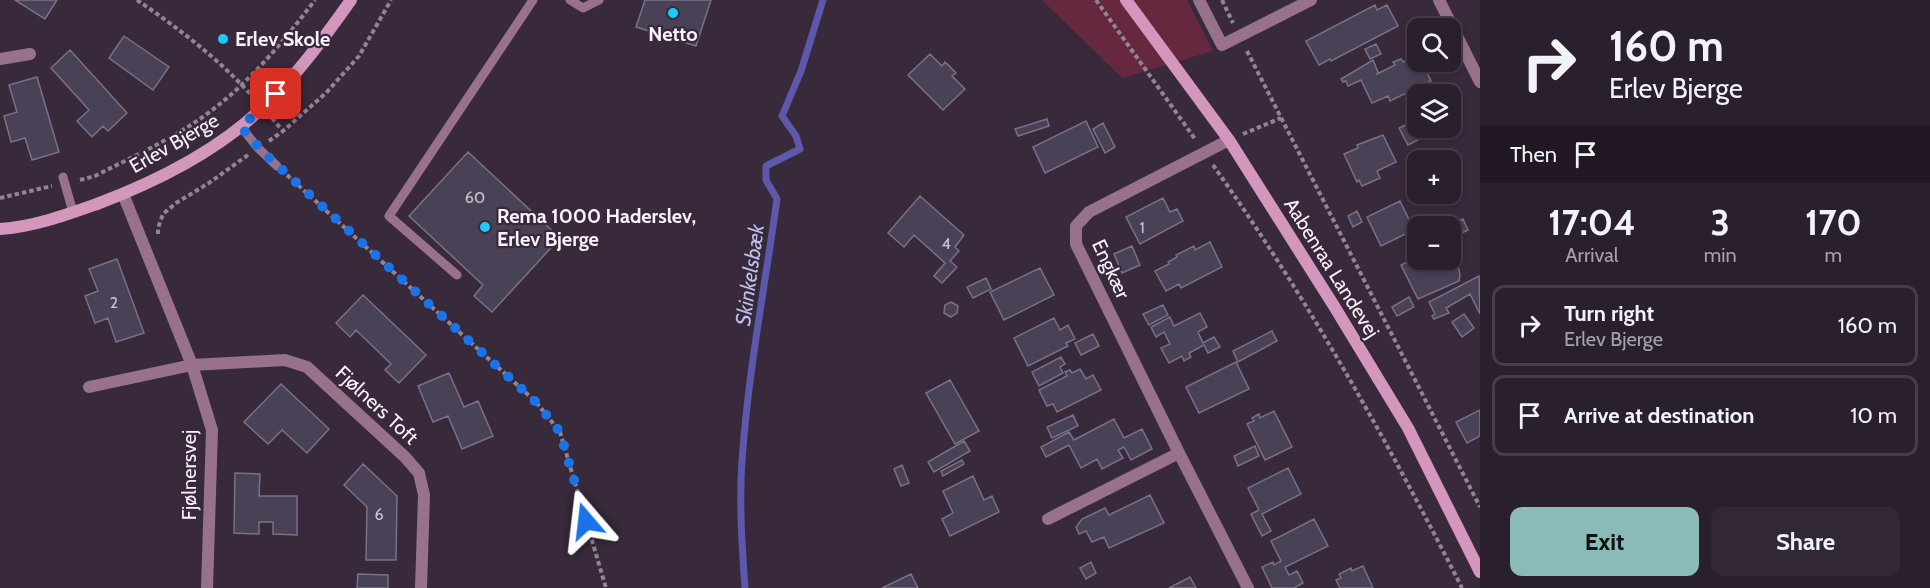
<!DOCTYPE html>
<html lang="en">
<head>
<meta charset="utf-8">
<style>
	:root { --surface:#2a1f2c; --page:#322734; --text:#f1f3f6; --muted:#a5a2a9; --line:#463d48; --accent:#8bbbb9 }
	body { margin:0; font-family:Cabin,sans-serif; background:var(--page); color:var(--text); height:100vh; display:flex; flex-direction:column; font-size:22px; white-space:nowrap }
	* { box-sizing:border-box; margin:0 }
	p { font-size:20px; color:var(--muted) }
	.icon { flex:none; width:33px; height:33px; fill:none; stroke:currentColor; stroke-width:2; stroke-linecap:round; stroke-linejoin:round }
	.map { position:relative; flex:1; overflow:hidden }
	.side { display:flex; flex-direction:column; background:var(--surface); width:450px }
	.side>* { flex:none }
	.guide { background:#2a1f2c; color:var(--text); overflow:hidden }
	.controls { position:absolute; left:1407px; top:18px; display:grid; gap:12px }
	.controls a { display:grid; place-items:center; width:54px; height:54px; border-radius:12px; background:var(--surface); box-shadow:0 3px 9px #0003,0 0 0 2px var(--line); font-size:30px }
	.pin { position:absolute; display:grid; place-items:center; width:51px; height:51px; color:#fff; margin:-26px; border-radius:12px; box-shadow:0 3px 9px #0006 }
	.me { position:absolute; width:66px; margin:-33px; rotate:343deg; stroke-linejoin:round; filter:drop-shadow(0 0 4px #0008) }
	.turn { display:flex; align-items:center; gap:21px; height:126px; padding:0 30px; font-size:27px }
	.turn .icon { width:78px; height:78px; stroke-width:2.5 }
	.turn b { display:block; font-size:42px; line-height:51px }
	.then { display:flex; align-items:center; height:57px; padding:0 30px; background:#0003; gap:12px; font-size:22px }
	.eta { display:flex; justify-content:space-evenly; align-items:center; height:102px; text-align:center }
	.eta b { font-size:36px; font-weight:700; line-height:42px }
	.button { display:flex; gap:12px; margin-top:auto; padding:12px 30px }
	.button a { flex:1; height:69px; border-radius:12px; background:var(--accent); color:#111; font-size:24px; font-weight:700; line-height:69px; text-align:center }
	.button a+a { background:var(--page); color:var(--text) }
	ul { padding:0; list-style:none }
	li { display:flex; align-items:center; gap:18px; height:81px; margin:0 12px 9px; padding:0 18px; border:3px solid var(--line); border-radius:12px }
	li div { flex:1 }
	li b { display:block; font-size:22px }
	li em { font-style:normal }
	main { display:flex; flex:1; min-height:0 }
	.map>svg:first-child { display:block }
</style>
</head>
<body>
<main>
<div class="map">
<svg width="1480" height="588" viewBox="0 0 1480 588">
	<rect width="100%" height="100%" fill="#38293b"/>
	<path fill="#66283e" d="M1042 0H1187L1213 51 1122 78Z"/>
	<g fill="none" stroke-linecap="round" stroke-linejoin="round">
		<path stroke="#5c58ab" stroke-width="7" d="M745 588C742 546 739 503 742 461 748 373 765 286 777 199L766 180V166L800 149 796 136 782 116 801 71 823 0"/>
	</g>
	<path fill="#494156" stroke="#797188" stroke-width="1.5" d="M15 0H57L45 19Z
		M645 0H711L696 46 636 27Z
		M1375 5 1377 10 1387 5 1398 26 1331 61 1330 59 1319 65 1306 41Z
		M124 36 169 67 153 90 109 58Z
		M1418 37V49L1413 52 1408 41Z
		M1376 44 1381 54 1370 59 1365 49Z
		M70 50 127 113 108 131 103 126 92 137 77 121 89 110 51 68Z
		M930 54 942 66 945 62 956 73 952 76 965 89 943 110 908 75Z
		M1418 54V62H1422L1431 81 1390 101 1388 96 1372 103 1361 80 1348 86 1346 81 1343 82 1341 79 1373 60 1378 72 1377 74 1395 65 1393 62 1401 59 1403 62Z
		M37 77 59 152 32 160 25 138 11 142 4 116 17 112 9 85Z
		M1047 119 1049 126 1018 136 1015 129Z
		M1418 119V128H1441L1408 145 1399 128Z
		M1086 121 1098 147 1045 173 1033 147Z
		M1103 123 1115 147 1105 153 1093 129Z
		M1383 135 1396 162 1377 171 1380 178 1362 186 1359 180 1357 182 1344 154 1358 148 1357 145Z
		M468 152 560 238 492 312 474 296 483 285 409 216Z
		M920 196 964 235 955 247 959 251 950 261 957 267 942 283 934 276 945 263 914 235 904 247 888 233Z
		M1163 198 1170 212 1177 209 1183 221 1140 244 1126 217Z
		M1400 201 1414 230 1381 246 1367 217Z
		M1357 211 1362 222 1353 227 1348 216Z
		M1463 219 1468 230 1450 238V226H1447Z
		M1210 242 1222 267 1181 288 1179 284 1166 291 1155 271 1169 264 1168 262 1177 257 1176 255 1194 246 1195 250Z
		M1132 246 1140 265 1122 273 1114 254Z
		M1416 253 1418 260H1450V253L1459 269 1460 275 1459 281 1418 299 1401 265 1413 259 1411 256Z
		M117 259 144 333 116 342 108 318 95 323 85 296 98 291 89 269Z
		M1040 268 1054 295 1004 320 990 292Z
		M1479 276 1480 314 1470 294 1446 308 1449 313 1434 319 1432 316 1435 314 1429 302Z
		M986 278 991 289 973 298 967 287Z
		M363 295 426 355 399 383 385 370 391 364 356 330 350 337 336 323Z
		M1409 297 1414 307 1397 316 1392 307Z
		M951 302 958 306 957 313 951 317 944 313 945 305Z
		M1163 305 1168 315 1149 325 1143 314Z
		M1200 313 1207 327 1198 332 1203 343 1214 337 1220 347 1208 353 1204 345 1189 353 1191 357 1184 361 1182 356 1169 363 1161 348 1170 344 1164 332 1156 337 1151 327 1170 317 1174 326Z
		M1464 314 1474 328 1462 337 1452 322Z
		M1054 318 1060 330 1068 325 1075 339 1066 343 1068 346 1028 366 1014 338Z
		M1272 331 1277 341 1238 362 1233 351Z
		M1093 334 1099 346 1081 355 1075 343Z
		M1061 357 1065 364 1060 367 1063 373 1039 386 1032 372Z
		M1236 362 1249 389 1199 413 1186 387Z
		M1080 369 1086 379 1093 375 1101 390 1057 412 1053 404 1047 406 1039 390 1067 376 1065 372 1070 370 1072 373Z
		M449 373 464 407 478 401 493 436 462 449 448 416 433 422 418 386Z
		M950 380 979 431 955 444 926 393Z
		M281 384 329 429 307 453 282 430 268 444 244 422Z
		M1480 410V436L1467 443 1456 422Z
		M1274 411 1292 447 1265 460 1247 424 1254 421 1252 418 1259 414 1260 418Z
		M1073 415 1078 426 1052 438 1047 427Z
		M1114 419 1124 438 1142 429 1152 449 1131 460 1124 447 1118 450 1123 458 1102 469 1097 459 1081 468 1069 445 1046 457 1041 447 1069 432 1074 440Z
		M964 441 970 451 934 472 928 462Z
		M1255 446 1259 456 1238 466 1234 456Z
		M962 460 964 464 943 476 941 471Z
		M363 464 397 496 396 560H366L367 507 344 485Z
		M902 465 909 483 901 486 894 469Z
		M1288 468 1301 494 1262 514 1271 531 1262 536 1251 514 1259 510 1248 488Z
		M235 473 260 474 259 496H297V535L273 534V522H259V534L234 533Z
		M973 476 984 500 992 496 999 512 950 536 942 519 953 513 943 491Z
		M1150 495 1164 523 1109 548 1104 537 1092 542 1086 531 1079 534 1076 527 1082 519 1105 508 1109 515Z
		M1314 519 1328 546 1285 567 1289 575 1297 571 1303 583 1294 588H1272L1262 567 1273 562 1274 565 1281 561 1271 541Z
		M1091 562 1096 573 1086 579 1080 568Z
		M1363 566 1373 588H1340L1336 580 1341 578 1339 574 1351 568 1352 571Z
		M358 574 388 575V588H357Z
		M911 574 918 588H882Z
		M1190 577 1196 588H1169Z"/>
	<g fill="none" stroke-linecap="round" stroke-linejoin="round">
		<path stroke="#918493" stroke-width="4" stroke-dasharray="4.5 3" stroke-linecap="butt" d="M137 0C178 28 219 59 253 97
			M1096 0 1195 139
			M1222 0 1233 23
			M1247 51 1480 507
			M272 118 283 131 326 93 359 56 391 0
			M1243 134 1281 118
			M269 141 283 131
			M1213 165C1308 299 1388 442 1462 588
			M287 175 536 402 560 432 606 588
			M80 180 95 176C124 161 153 148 181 131 236 99 277 50 315 0
			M0 198 52 186
			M158 234V228L163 214 176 203 209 183 248 155"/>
		<path stroke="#98728a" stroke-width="9" d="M570 0 583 8 599 0
			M241 127 258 148 277 166
			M63 177 73 212
			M457 275 389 216 533 0"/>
		<path stroke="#98728a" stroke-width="12" d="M1199 0 1222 45 1311 0
			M1439 0 1480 82
			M0 59 30 54
			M1229 140 1089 212 1076 226V244L1179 453 1248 588
			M123 194 192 365 212 430 207 588
			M89 387 192 365 285 360 307 367 405 457 419 473 424 495 421 588
			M1048 519 1179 453"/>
		<path stroke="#d397bd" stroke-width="12" d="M1126 0 1229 140 1334 306 1408 428 1480 572
			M0 229C33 227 66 215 97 204 155 182 216 152 261 109 296 77 324 38 351 0"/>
	</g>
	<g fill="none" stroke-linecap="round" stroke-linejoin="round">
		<path stroke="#1a73e8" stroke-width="10" stroke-dasharray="0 18" d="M276 94 241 127 264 153 536 402 560 432 586 521"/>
	</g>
	<g fill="#1cc9fc" stroke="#38293b" stroke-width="2">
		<circle cx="673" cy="13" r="6"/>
		<circle cx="223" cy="39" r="6"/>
		<circle cx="485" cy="227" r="6"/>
	</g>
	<g text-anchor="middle" stroke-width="4.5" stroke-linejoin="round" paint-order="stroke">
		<g font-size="16" fill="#cec4d2">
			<text x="475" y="203">60</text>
			<text x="1142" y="233">1</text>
			<text x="946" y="249">4</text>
			<text x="114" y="308">2</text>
			<text x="379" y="520">6</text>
		</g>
		<g font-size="20" font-weight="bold" fill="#faf0fb" stroke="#38293b" text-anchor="start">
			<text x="673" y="41" text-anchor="middle">Netto</text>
			<text x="235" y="46">Erlev Skole</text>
			<text x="497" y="223">Rema 1000 Haderslev,<tspan x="497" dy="23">Erlev Bjerge</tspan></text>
		</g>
		<g font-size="20" fill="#faf0fb" stroke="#38293b">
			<text transform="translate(174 143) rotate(-30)" y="7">Erlev Bjerge</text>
			<text transform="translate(1332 268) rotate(58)" y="7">Aabenraa Landevej</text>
			<text transform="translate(1111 269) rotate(65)" y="7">Engkær</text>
			<text transform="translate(377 405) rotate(43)" y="7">Fjølners Toft</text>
			<text transform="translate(189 475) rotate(-90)" y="7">Fjølnersvej</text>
		</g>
		<g font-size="21" font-style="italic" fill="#bfc1ee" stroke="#38293b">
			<text transform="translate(750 275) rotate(-82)" y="7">Skinkelsbæk</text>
		</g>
	</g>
</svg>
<div class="controls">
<a><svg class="icon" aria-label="search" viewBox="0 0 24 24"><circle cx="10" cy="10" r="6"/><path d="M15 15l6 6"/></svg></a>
<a><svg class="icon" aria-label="layers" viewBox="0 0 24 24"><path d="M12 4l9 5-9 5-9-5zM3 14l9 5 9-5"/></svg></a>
<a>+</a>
<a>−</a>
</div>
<div class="pin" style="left:276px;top:94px;background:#d93025"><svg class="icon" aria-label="arrive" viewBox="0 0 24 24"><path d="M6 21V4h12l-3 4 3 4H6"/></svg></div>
<svg class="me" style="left:586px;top:521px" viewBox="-20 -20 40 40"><path d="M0-17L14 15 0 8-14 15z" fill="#1a73e8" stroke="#fff" stroke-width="4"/></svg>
</div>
<section class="side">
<div class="guide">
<div class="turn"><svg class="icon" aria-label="right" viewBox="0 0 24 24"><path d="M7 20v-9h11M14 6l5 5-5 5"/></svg><div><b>160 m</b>Erlev Bjerge</div></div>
<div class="then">Then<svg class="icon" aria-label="arrive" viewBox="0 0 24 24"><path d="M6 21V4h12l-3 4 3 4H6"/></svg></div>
</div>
<div class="eta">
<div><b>17:04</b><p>Arrival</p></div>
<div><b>3</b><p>min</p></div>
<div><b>170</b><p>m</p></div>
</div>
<ul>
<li><svg class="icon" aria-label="right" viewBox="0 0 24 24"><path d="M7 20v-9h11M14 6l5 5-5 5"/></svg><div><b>Turn right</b><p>Erlev Bjerge</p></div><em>160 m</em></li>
<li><svg class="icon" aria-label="arrive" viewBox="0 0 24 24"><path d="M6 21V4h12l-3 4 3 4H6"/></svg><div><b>Arrive at destination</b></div><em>10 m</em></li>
</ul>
<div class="button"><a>Exit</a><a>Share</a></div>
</section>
</main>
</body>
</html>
